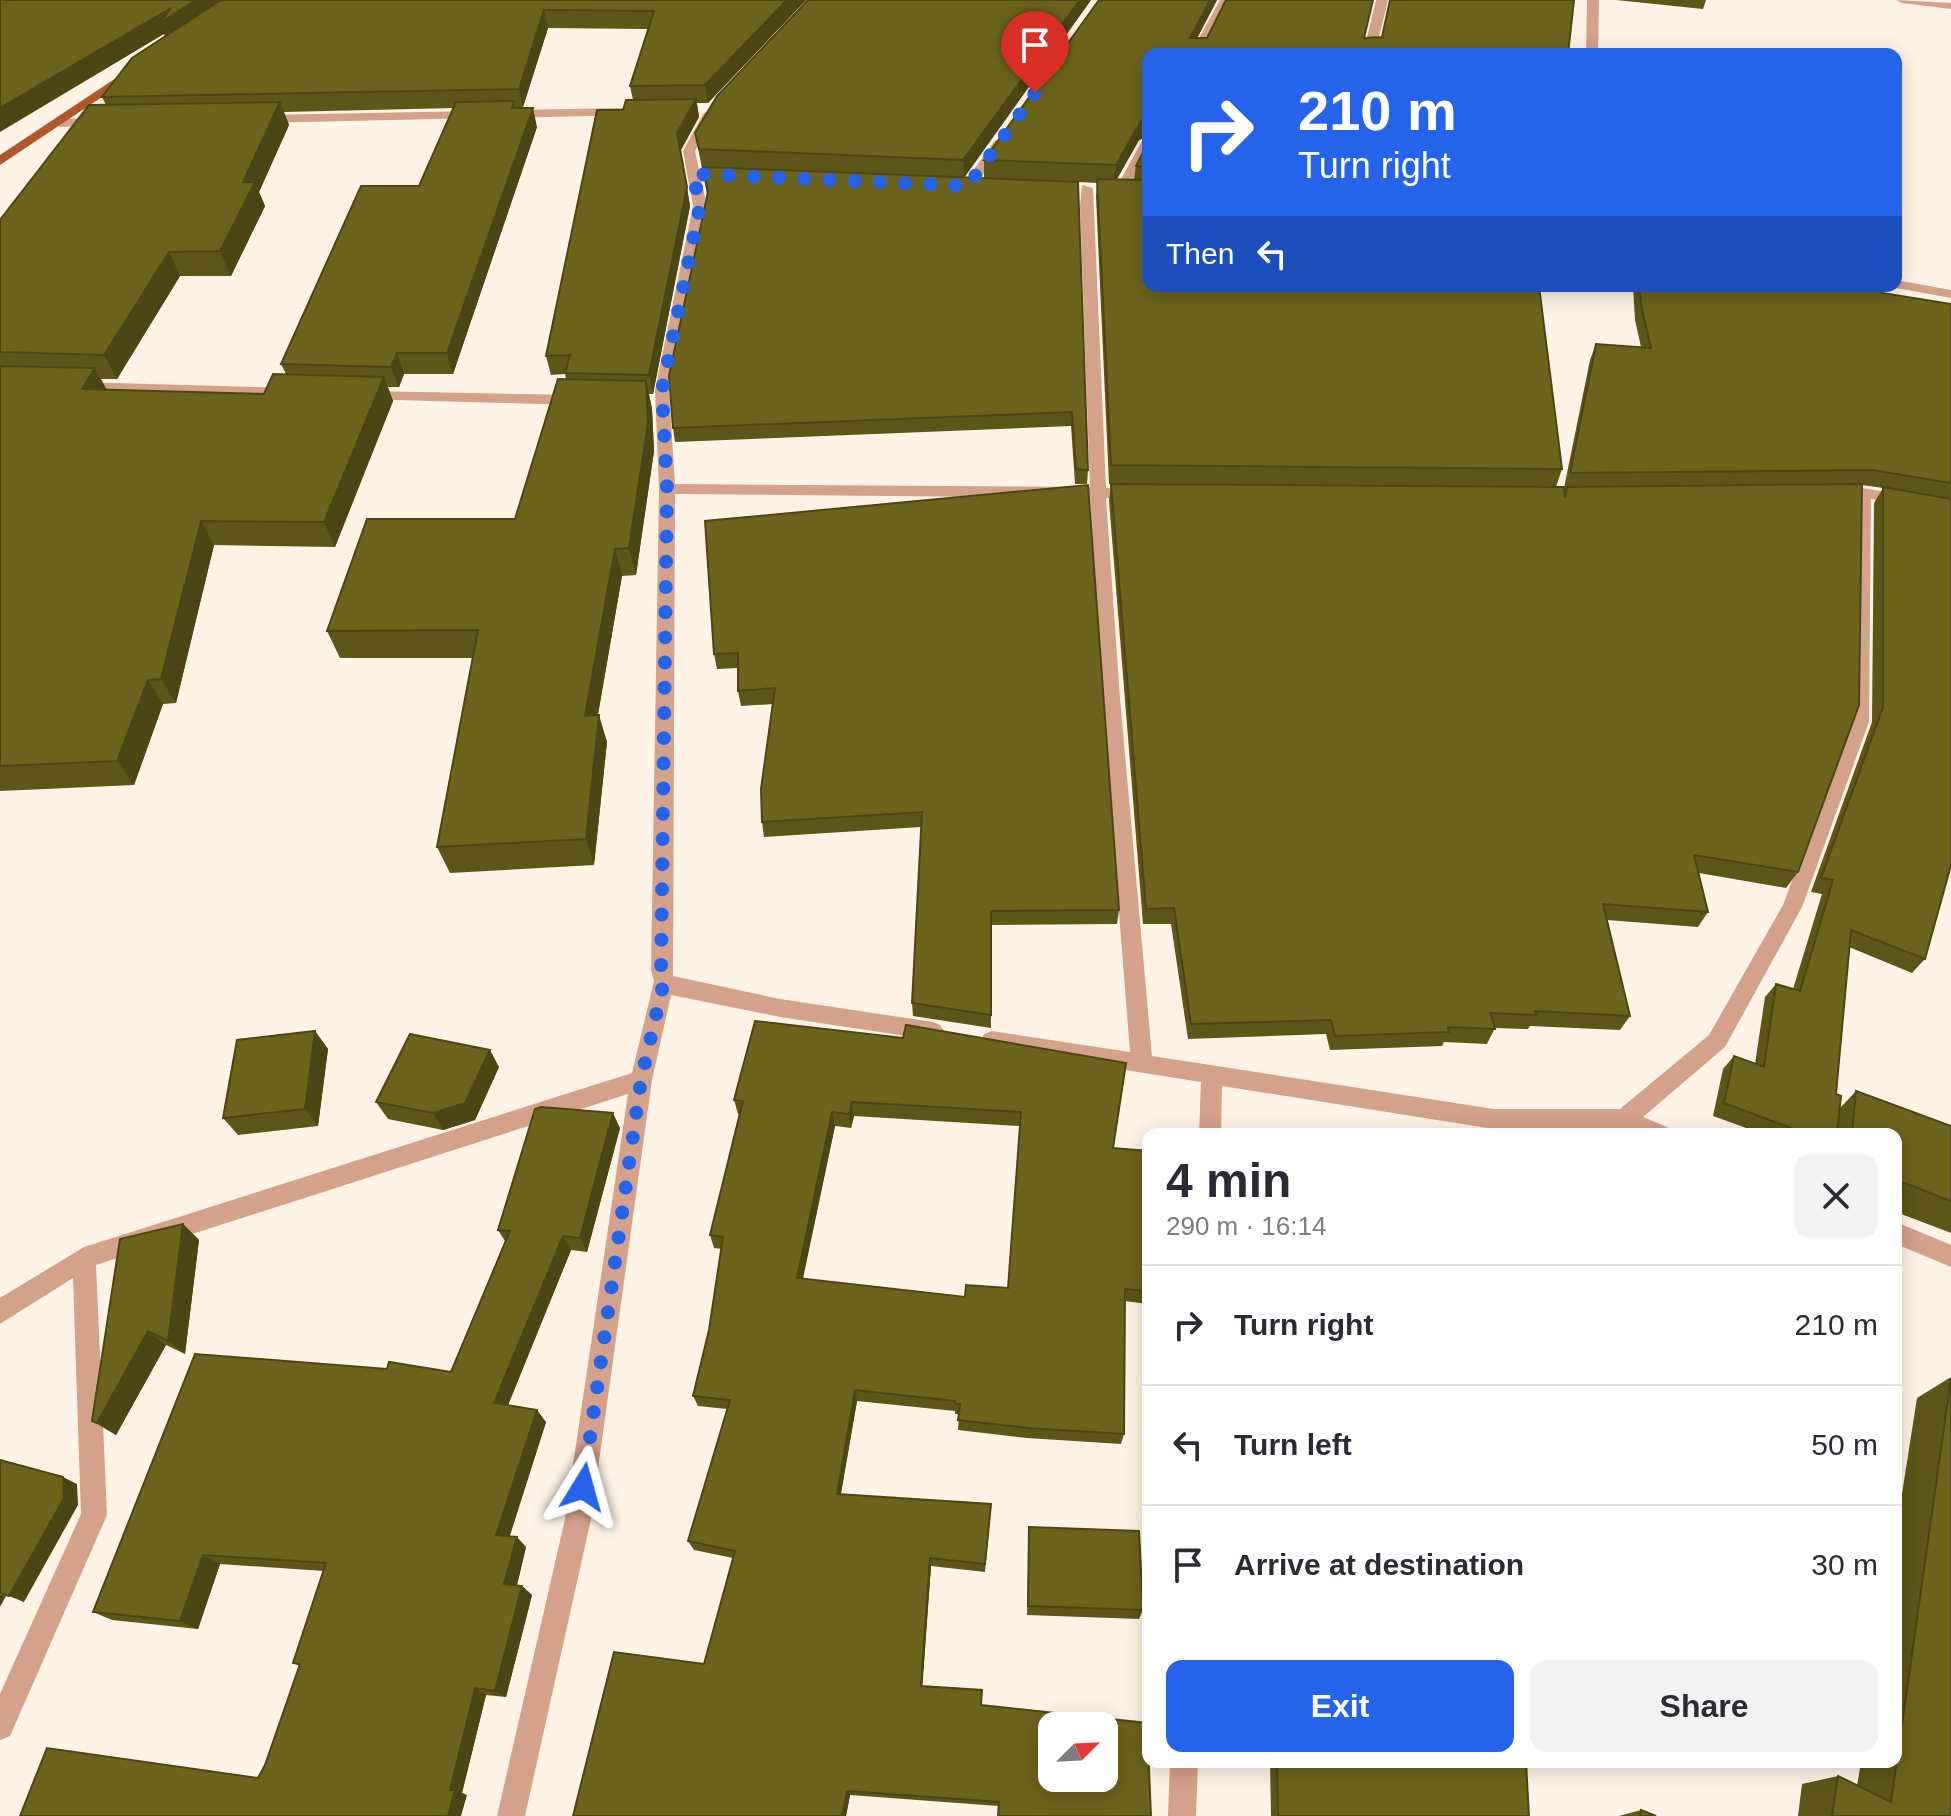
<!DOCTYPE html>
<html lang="en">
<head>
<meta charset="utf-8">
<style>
	:root { --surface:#fff; --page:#f2f2f3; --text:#2b2b33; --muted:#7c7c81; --line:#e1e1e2; --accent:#2563eb }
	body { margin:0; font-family:Arial,sans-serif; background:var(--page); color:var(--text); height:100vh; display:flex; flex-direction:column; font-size:30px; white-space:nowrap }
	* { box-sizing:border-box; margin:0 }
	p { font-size:26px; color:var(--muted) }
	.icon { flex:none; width:44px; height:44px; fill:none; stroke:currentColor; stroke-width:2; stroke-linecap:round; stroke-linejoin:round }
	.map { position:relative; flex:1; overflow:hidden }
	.details { position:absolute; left:1142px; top:1128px; width:760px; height:640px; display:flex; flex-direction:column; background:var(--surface); border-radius:16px; box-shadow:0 4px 20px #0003 }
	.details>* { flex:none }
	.guide { position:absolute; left:1142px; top:48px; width:760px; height:244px; border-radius:16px; box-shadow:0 4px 20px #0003; background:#2563eb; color:#fff; overflow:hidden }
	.needle { width:52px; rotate:66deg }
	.buttons { position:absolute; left:1038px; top:1712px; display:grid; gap:16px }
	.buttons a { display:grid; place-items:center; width:80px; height:80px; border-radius:16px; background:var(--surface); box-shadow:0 4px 20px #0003; font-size:40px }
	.pin { position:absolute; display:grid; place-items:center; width:68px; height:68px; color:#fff; margin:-82px -34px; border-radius:50% 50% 50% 0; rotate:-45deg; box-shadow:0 0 8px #0007 }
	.pin .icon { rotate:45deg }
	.me { position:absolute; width:88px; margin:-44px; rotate:8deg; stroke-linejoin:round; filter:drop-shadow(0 0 6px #0008) }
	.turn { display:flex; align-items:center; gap:28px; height:168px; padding:0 24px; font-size:36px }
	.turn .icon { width:104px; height:104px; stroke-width:2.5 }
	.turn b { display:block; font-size:56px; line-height:68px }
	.then { display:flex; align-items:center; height:76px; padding:0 24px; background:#0003; gap:16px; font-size:30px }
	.round { display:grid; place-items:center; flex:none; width:84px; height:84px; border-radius:16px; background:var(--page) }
	.headline { display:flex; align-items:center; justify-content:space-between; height:136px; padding:0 24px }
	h1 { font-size:48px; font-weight:800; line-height:60px }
	.button { display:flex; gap:16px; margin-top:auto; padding:16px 24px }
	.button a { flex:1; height:92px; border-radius:16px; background:var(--accent); color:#fff; font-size:32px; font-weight:800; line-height:92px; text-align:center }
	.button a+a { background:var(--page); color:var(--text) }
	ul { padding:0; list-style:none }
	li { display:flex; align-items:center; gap:24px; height:120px; padding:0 24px; border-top:2px solid var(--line) }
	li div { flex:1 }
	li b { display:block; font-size:30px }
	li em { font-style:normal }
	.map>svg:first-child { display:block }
</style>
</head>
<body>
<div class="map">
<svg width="1951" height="1816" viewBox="0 0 1951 1816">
	<rect width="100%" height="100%" fill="#fff3e5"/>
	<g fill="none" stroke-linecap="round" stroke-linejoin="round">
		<path fill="#d4a18b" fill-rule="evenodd" d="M1220 0H1232L1202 54H1190Z
			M1376 0H1388L1375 54H1363Z
			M1587 0H1599L1598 54H1586Z
			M1896 0 1951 3V9L1902 3Z
			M624 108 628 109V115L508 118 502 114 508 110Z
			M709 110 715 114 695 151 707 206 669 390 675 484 1090 487 1080 206 1082 185 1093 188 1106 488H1135L1143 493 1135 498H1106L1120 698 1152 1056 1494 1109H1620L1709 1035 1783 905 1851 722 1855 493 1863 488 1951 503V513L1871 499 1869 722 1802 907 1725 1047 1643 1117 1667 1127 1670 1134H1635L1623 1129H1494L1222 1086 1221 1134H1199L1201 1082 992 1049 984 1046 981 1040 984 1034 992 1031 1130 1052 1102 698 1090 498 675 494 673 976 780 999 933 1022 940 1025 944 1031 940 1037 933 1040 780 1017 671 995 652 1080 591 1519 525 1816H497L565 1519 628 1094 96 1265 107 1515 10 1736 0 1740V1694L81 1514 73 1278 0 1324V1298L84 1247 632 1073 654 981 651 970 659 489 655 390 693 206 683 151 703 114Z
			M476 111 482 115 480 118 260 123 254 119 260 115Z
			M100 118 104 119V125L60 127 54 123 60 119Z
			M1148 137V152L1127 190 1116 193 1115 190 1142 141Z
			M995 140 1005 143 973 189H963L962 186Z
			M1896 280 1951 290V298L1891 287 1896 286Z
			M80 382 292 388 299 393 292 398 75 389 73 386Z
			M364 391 576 395 584 400 576 405 359 399 357 396Z
			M1896 1222 1951 1245V1267L1896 1244Z
			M1170 1762H1198L1196 1816H1168Z"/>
		<path fill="#af572b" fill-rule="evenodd" d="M122 74 132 77 0 165V155Z"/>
	</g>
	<path fill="#5d5618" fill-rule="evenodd" d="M0 0H806L708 103H697L699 117 680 151 690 206 653 394H649L652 409 654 451 636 575 622 576 598 715 607 742 594 865 450 873 437 847 473 658H340L327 631 515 519 566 379 565 374 551 375 546 356 623 110 633 100 630 86 648 29 548 28 523 107H515L537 127 453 374H404L399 387H388L393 401 335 547 214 545 176 703 163 704 134 785 0 791V220L106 105 102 97 165 36 164 34ZM454 108 419 186 281 364 286 374 264 394 107 390 101 379H117L180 276H231L265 206 259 192 289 125 284 112Z
		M808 0H1091L964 177 984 178V160L1099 0H1217L1197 38H1365L1568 54H1148V136L1139 140 1117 179H1134L1136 166 1148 143V286L1562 469 1556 487 1564 488 1590 360 1596 344 1641 347 1635 320 1633 286H1881L1882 293 1951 304V865L1925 959 1912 973 1849 947 1836 1094 1840 1108 1856 1091 1951 1126V1233L1896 1212V1134H1763L1713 1116 1723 1069 1734 1056 1755 1064 1765 997 1776 984 1793 989 1822 894 1811 892 1872 722 1874 503 1883 488 1862 485 1798 872 1786 888 1699 873 1708 912 1698 927 1607 920 1630 1016 1620 1030 1530 1026 1528 1029 1495 1028 1487 1044 1444 1042 1442 1046 1330 1050 1326 1034 1188 1039 1171 924H1143L1109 501 1111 484H1109L1096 197 1097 183 1078 182 1088 470 1087 484H1075L1071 426 675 442 673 428 707 194 695 133Z
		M1616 0H1706L1703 9Z
		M705 521 1119 910 1117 924 991 925V1028L913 1016 912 1003 921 827 764 837 762 822 773 704 741 706 738 691V668L717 669 714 654Z
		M315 1031 328 1049 318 1126 238 1135 223 1118Z
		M903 1038 1113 1148 1148 1151V1304L1125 1301 1124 1434 1121 1444 1027 1438 958 1430 959 1414H955V1411L857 1401 841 1494 991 1504 985 1572 931 1566 922 1686 981 1705 1147 1723 998 1806 850 1795 846 1816H573L704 1664 733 1558 694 1550 688 1541 727 1409 698 1406 693 1396 709 1330 722 1249 714 1248 710 1235 739 1114H738L734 1100ZM854 1116 1020 1126 1008 1288 965 1297 803 1279 835 1126 851 1128Z
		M499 1067 475 1120 443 1130 388 1119 376 1102Z
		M620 1128 587 1252 571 1250 508 1405 546 1422 509 1537 526 1547 517 1585 522 1586 532 1595 506 1697 486 1695 462 1793 467 1795 258 1778 265 1765 300 1666 293 1663 324 1571 220 1564 198 1629 112 1620 93 1612 387 1369 451 1372 505 1241 498 1230Z
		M183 1224 199 1240 185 1354 166 1345 116 1435 92 1421Z
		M1951 1377V1816H1798L1802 1784 1838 1776 1857 1786 1861 1762H1896V1532L1917 1398Z
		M1029 1527 1143 1610 1139 1619 1027 1615Z
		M1270 1762H1526L1529 1816H1271Z
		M1562 1762H1583L1573 1766Z
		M1641 1810 1656 1816H1619Z"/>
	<path fill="#4c4614" d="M196 0H231L167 40 164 34 0 132V108L171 8Z
		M787 0H806L708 103 705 85Z
		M1080 0H1091L964 178 963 160Z
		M1210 0H1217L1189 54 1190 38Z
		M544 10 548 28 523 107 519 89Z
		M696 99 699 117 680 152 677 133Z
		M280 102 289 125 259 192 265 206 231 276 220 251 243 182Z
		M533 108 537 127 453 374 447 353Z
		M1148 118V136L1139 140 1114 184 1116 165 1141 121Z
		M687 187 690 206 653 394 649 375Z
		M169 252 180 276 117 379 104 355Z
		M397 353 404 374 399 387 391 367Z
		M95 368 108 393 82 389Z
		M384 377 393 401 335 547 324 522Z
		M646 381 652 409 654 451 636 575 629 548Z
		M201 521 214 545 176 703 161 679Z
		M615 549 622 576 593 742 585 716Z
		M148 680 163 704 134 785 117 761Z
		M599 715 607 742 594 865 586 839Z
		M315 1031 328 1049 318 1126 305 1109Z
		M490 1050 499 1067 475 1120 443 1130 433 1113Z
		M852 1102 854 1116 851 1128 849 1114Z
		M832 1112 835 1126 800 1290 797 1278Z
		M613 1113 620 1128 587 1252 580 1238Z
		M183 1224 199 1240 185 1354 168 1341Z
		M563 1236 571 1250 504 1415 494 1403Z
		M148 1331 166 1345 116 1435 97 1423Z
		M855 1390 857 1401 839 1503 837 1494Z
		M537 1410 546 1422 507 1545 496 1535Z
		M63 1477 77 1484 78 1505 24 1602 9 1596Z
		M517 1537 526 1547 515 1593 504 1584Z
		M203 1555 220 1564 198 1629 180 1621Z
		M930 1558 931 1566 922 1692 921 1686Z
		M522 1586 532 1595 506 1697 495 1691Z
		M0 1594 6 1596 0 1607Z
		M475 1688 486 1695 462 1793 467 1795 461 1816H448L450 1790Z
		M847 1791 850 1795 846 1816H842Z"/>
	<path fill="#6c641c" stroke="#4c4614" stroke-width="2" fill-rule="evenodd" d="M0 0H196L160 23 171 8 0 108Z
		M221 0H787L705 85 630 86 654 11 544 10 519 89 102 97 132 58Z
		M808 0H1080L963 160 699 149 695 133 717 96Z
		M1099 0H1210L1190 38H1207L1226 0H1373L1364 38 1382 37 1390 0H1574L1568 54H1148V118L1141 121 1116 165 984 160Z
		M696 99 677 133 687 187 649 375 565 373 570 355 546 356 597 110H623L626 100Z
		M514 101 512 108H533L447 353H397L391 367 281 364 361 186H419L456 102Z
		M280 102 243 182H255L220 251 169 252 104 355 0 352V220L89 105Z
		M1148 143V167L1136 166Z
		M703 167 1078 182 1088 470 1076 469 1072 412 673 428 669 376 708 192Z
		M1097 179 1148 180V286H1539L1562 469 1111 465Z
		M1640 286H1881L1882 293 1951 304V483L1872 470 1570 473 1596 344 1651 348 1641 305Z
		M0 366 95 368 82 389 264 394 273 374 384 377 324 522 201 521 161 679 148 680 117 761 0 766Z
		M558 379 646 381 648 423 629 548 615 549 585 716 599 715 586 839 437 847 478 630 327 631 367 519H515Z
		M1111 484 1564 487 1565 497 1567 487 1862 484 1859 705 1798 872 1694 855 1708 912 1603 904 1630 1016 1535 1011 1536 1015 1491 1013 1495 1029 1448 1027 1449 1032 1335 1036 1331 1020 1191 1024 1174 908 1146 909Z
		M1088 485 1119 910 991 911V1015L912 1003 922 812 762 822 761 789 775 688 738 691V653L714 654 705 521Z
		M1883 487 1951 499V865L1925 959 1851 930 1836 1094 1841 1096 1837 1134H1807L1724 1103 1734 1056 1764 1067 1776 984 1800 991 1833 880 1821 878 1883 707Z
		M755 1021 903 1038 906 1025 1126 1063 1113 1148 1148 1151V1291L1125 1289 1124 1434 1028 1428 958 1420 960 1404H955V1401L855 1390 837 1494 991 1504 985 1564 930 1558 921 1686 982 1690 981 1705 1147 1723 1151 1816H998L999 1802 847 1791 842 1816H573L614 1652 704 1664 735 1551 688 1541 730 1400 693 1396 709 1330 723 1237 710 1235 743 1101 734 1100ZM852 1102 1021 1112 1008 1288 966 1285 965 1297 797 1278 832 1112 849 1114ZM1052 1726H1104V1778H1052Z
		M315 1031 305 1109 223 1118 237 1040Z
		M410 1034 490 1050 465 1103 433 1113 376 1102Z
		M1856 1091 1951 1126V1201L1902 1182V1193L1896 1190V1134H1852Z
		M541 1107 613 1113 580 1238 563 1236 494 1403 537 1410 496 1535 517 1537 504 1584 522 1586 495 1691 475 1688 450 1790H455L448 1816H20L47 1748 258 1778 265 1765 300 1664 293 1663 326 1563 203 1555 180 1621 93 1612 195 1354 387 1369 389 1362 451 1372 510 1231 498 1230 535 1109Z
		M183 1224 168 1341 148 1331 97 1423 92 1421 120 1239Z
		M1951 1378V1816H1832L1838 1776 1891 1802Z
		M0 1460 63 1477 64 1498 9 1596 0 1593Z
		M1029 1527 1139 1531 1143 1610 1028 1606Z
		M1277 1762H1526L1529 1816H1278Z
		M1641 1810 1656 1816H1640Z"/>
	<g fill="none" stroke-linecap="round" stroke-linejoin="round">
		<path stroke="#2563eb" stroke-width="14" stroke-dasharray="0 25.2" d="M583 1487 641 1080 664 981 661 970 667 489 662 390 700 206 693 174 968 186 1035 93"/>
	</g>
</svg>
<div class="buttons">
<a><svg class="needle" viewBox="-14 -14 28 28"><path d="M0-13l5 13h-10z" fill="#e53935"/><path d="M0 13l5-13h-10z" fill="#7c7c81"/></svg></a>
</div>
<div class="pin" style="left:1035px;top:93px;background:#d93025"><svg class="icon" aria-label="arrive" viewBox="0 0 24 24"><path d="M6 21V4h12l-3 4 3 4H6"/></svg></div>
<svg class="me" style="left:583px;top:1487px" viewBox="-20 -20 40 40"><path d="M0-17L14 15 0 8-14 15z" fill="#2563eb" stroke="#fff" stroke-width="4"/></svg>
<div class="guide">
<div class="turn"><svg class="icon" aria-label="right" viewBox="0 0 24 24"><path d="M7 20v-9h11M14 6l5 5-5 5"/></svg><div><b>210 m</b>Turn right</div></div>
<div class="then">Then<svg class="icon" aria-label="left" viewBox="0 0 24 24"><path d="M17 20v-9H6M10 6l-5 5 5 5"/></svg></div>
</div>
<section class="details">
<div class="headline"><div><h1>4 min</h1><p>290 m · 16:14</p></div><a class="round"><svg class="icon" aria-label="close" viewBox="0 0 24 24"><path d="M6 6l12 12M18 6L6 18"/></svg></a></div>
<ul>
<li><svg class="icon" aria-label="right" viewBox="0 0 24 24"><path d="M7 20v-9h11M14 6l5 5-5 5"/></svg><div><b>Turn right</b></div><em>210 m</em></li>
<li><svg class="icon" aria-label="left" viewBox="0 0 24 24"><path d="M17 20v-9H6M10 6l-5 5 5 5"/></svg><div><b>Turn left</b></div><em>50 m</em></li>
<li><svg class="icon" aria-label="arrive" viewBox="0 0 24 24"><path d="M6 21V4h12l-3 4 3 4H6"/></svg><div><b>Arrive at destination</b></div><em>30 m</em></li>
</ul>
<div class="button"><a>Exit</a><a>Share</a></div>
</section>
</div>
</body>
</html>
